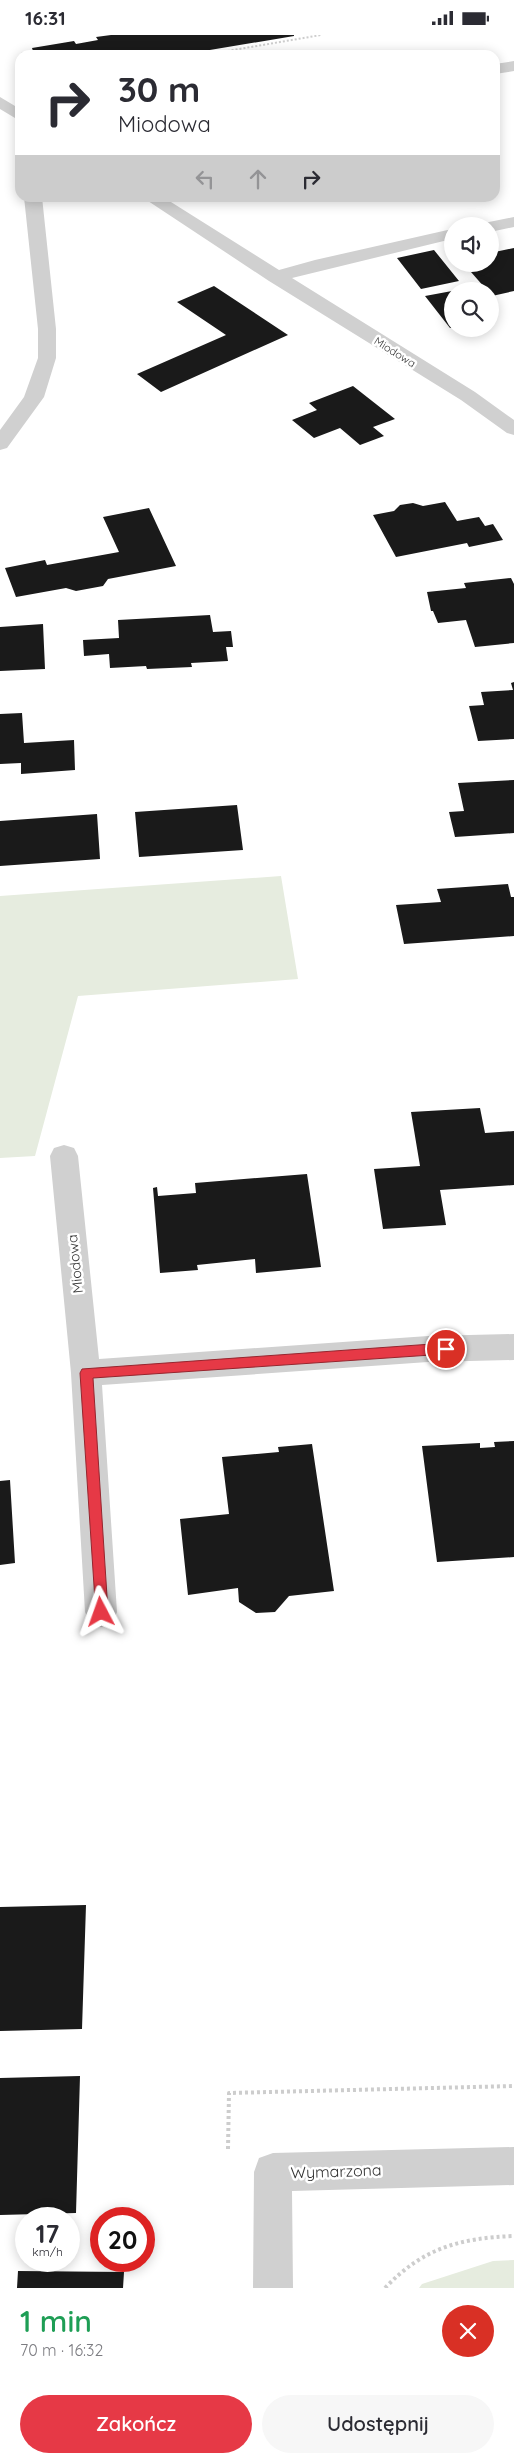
<!DOCTYPE html>
<html lang="pl">
<head>
<meta charset="utf-8">
<style>
	:root { --surface:#fff; --page:#f7f7f7; --text:#2b2b33; --muted:#7c7c81; --accent:#e63946 }
	body { margin:0; font-family:Quicksand,sans-serif; background:var(--page); color:var(--text); height:100vh; display:flex; flex-direction:column; font-size:19px; white-space:nowrap }
	* { box-sizing:border-box; margin:0 }
	p { font-size:16px; color:var(--muted) }
	.icon { flex:none; width:28px; height:28px; fill:none; stroke:currentColor; stroke-width:2; stroke-linecap:round; stroke-linejoin:round }
	.map { position:relative; height:2253px; overflow:hidden }
	.panel { display:flex; flex-direction:column; background:var(--surface); flex:1 }
	.panel>* { flex:none }
	.guide { position:absolute; left:15px; top:15px; width:485px; height:152px; border-radius:15px; box-shadow:0 2px 12px #0003; background:#fff; color:var(--text); overflow:hidden }
	.fabs { position:absolute; left:444px; top:182px; display:grid; gap:10px }
	.fabs a { display:grid; place-items:center; width:55px; height:55px; border-radius:50%; background:var(--surface); box-shadow:0 2px 12px #0003; font-size:25px }
	.speed { position:absolute; left:15px; top:2172px; display:flex; gap:10px; font-size:25px; font-weight:700; text-align:center }
	.speed>* { display:grid; place-content:center; width:65px; height:65px; border-radius:50%; background:var(--surface); box-shadow:0 2px 12px #0003; line-height:1 }
	.speed small { font-size:12px; font-weight:400 }
	.speed .limit { border:8px solid #d22; background:#fff; color:#111 }
	.pin { position:absolute; display:grid; place-items:center; width:42px; height:42px; color:#fff; margin:-21px; border:2px solid #fff; border-radius:50%; box-shadow:0 1px 5px #0007 }
	.me { position:absolute; width:55px; margin:-28px; rotate:356deg; stroke-linejoin:round; filter:drop-shadow(0 0 4px #0008) }
	.turn { display:flex; align-items:center; gap:18px; height:105px; padding:0 20px; font-size:22px }
	.turn .icon { width:65px; height:65px; stroke-width:2.5 }
	.turn b { display:block; font-size:35px; line-height:42px }
	.lanes { display:flex; align-items:center; height:48px; padding:0 20px; background:#0003; justify-content:center; gap:25px; direction:ltr }
	.lanes .off { opacity:.35 }
	.round { display:grid; place-items:center; flex:none; width:52px; height:52px; border-radius:26px; background:var(--page) }
	.overview { display:flex; align-items:center; justify-content:space-between; height:85px; padding:0 20px }
	h1 { font-size:30px; font-weight:600; line-height:38px; color:#1e9e55 }
	.cta { display:flex; gap:10px; margin-top:auto; padding:10px 20px }
	.cta a { flex:1; height:58px; border-radius:30px; background:var(--accent); color:#fff; font-size:20px; font-weight:600; line-height:58px; text-align:center }
	.cta a+a { background:var(--page); color:var(--text) }
	.status { display:flex; justify-content:space-between; align-items:center; height:35px; padding:0 25px; background:var(--surface); direction:ltr }
	.status svg { height:14px; fill:currentColor }
	.map>svg:first-child { display:block }
</style>
</head>
<body>
<div class="status"><b>16:31</b><svg viewBox="0 0 49 12"><path d="M0 12V9h3v3zM5 12V6h3v6zM10 12V3h3v9zM15 12V0h3v12zM26 1h20v11H26zM47 4h2v5h-2z"/></svg></div>
<div class="map">
<svg width="514" height="2253" viewBox="0 0 514 2253">
	<rect width="100%" height="100%" fill="#fff"/>
	<path fill="#e6ecdf" d="M281 841 298 944 78 961 35 1121 0 1123V861Z
		M514 2225V2253H419L422 2249 493 2226Z"/>
	<path fill="#1a1a1a" d="M111 0H294V1L180 20H23L21 18 33 16 32 13 74 6 76 9 98 5 96 2Z
		M514 213V256L492 261 464 229H490V218Z
		M434 215 459 246 421 254 397 223Z
		M214 251 288 300 161 357 137 339 226 300 177 267Z
		M452 256V293H450L425 261Z
		M353 351 395 384 373 392 384 401 360 410 340 393 314 403 292 385 317 375 309 368Z
		M445 467 457 486 479 482 485 491 493 489 503 505 469 512 467 508 396 522 373 480 394 476 400 470 413 468 423 471Z
		M149 473 176 531 108 544 103 551 76 556 66 553 16 562 5 533 45 525 47 530 119 517 103 482Z
		M511 543 514 549V608L475 612 466 585 438 588 433 576H431L427 557 466 553 464 548Z
		M210 580 213 597 231 596 233 612H226L228 626 191 628 192 632 147 634 146 631 110 633 109 619 84 621 83 605 119 603 118 585Z
		M43 589 45 634 0 636V592Z
		M514 647V704L478 706 469 671 484 670 481 657 513 655 511 648Z
		M22 678 24 708 74 705 75 735 21 739V728L0 729V679Z
		M514 745V798L455 802 449 777 464 776 458 748Z
		M237 770 243 815 139 822 135 777Z
		M97 779 100 824 0 831V786Z
		M508 849 511 862H514V901L404 909 396 870 441 867 437 854Z
		M480 1073 485 1098 514 1096V1150L440 1155 446 1190 383 1194 374 1134 420 1131 411 1077Z
		M307 1139 321 1232 256 1238 255 1224 197 1230 198 1235 160 1238 153 1153 157 1152 158 1161 196 1158 195 1148Z
		M514 1406V1522L437 1527 422 1411 480 1408V1413L495 1412 494 1407Z
		M312 1409 334 1556 289 1561 275 1577 256 1578 239 1567 238 1553 188 1560 180 1484 229 1479 222 1422 279 1417 278 1412Z
		M10 1445 15 1528 0 1530V1446Z
		M86 1870 82 1994 0 1996V1872Z
		M80 2041 76 2178 0 2180V2043Z
		M18 2236 124 2237 123 2253H17Z"/>
	<g fill="none" stroke-linecap="round" stroke-linejoin="round">
		<path stroke="#cdcdcd" stroke-width="2" stroke-dasharray="2 2" stroke-linecap="butt" d="M204 20 321 0"/>
		<path stroke="#cdcdcd" stroke-width="4" stroke-dasharray="3 3" stroke-linecap="butt" d="M228 2114 229 2058 514 2051
			M385 2253C423 2213 460 2203 514 2201"/>
		<path fill="#d0d0d0" fill-rule="evenodd" d="M514 26V36L495 39V29Z
			M0 62 20 74V86L0 74Z
			M24 162H42L56 294V323L44 362 7 413 0 415V395L24 362 38 323V294Z
			M142 162H163L279 235 315 225 452 194V204L292 243 475 357 514 385V400L507 398 461 365 269 246Z
			M514 182V192L490 197V191H482L484 188Z
			M64 1110 74 1113 78 1121 99 1324 428 1301 514 1299V1325L428 1327 102 1350 117 1577 112 1588 101 1592 90 1588 85 1577 71 1338 50 1121 54 1113Z
			M514 2112V2150L292 2156 293 2253H253L254 2137 259 2123 273 2118Z"/>
	</g>
	<path fill="#e63946" stroke="#96252e" d="M446 1308 452 1314 446 1319 93 1343 108 1577 106 1581 101 1583 96 1581 80 1338 82 1334Z"/>
	<g text-anchor="middle" stroke-width="5" stroke-linejoin="round" paint-order="stroke">
		<g font-size="11" fill="#333" stroke="#fff">
			<text transform="translate(395 317) rotate(32)" y="4">Miodowa</text>
		</g>
		<g font-size="14" fill="#333" stroke="#fff">
			<text transform="translate(75 1229) rotate(-96)" y="5">Miodowa</text>
		</g>
		<g font-size="16" fill="#333" stroke="#fff">
			<text transform="translate(336 2136) rotate(-2)" y="6">Wymarzona</text>
		</g>
	</g>
</svg>
<div class="fabs">
<a><svg class="icon" aria-label="sound" viewBox="0 0 24 24"><path d="M4 9h4l5-4v14l-5-4H4zM17 9q2 3 0 6"/></svg></a>
<a><svg class="icon" aria-label="search" viewBox="0 0 24 24"><circle cx="10" cy="10" r="6"/><path d="M15 15l6 6"/></svg></a>
</div>
<div class="speed"><div>17<small>km/h</small></div><div class="limit">20</div></div>
<div class="pin" style="left:446px;top:1314px;background:#d93025"><svg class="icon" aria-label="arrive" viewBox="0 0 24 24"><path d="M6 21V4h12l-3 4 3 4H6"/></svg></div>
<svg class="me" style="left:101px;top:1577px" viewBox="-20 -20 40 40"><path d="M0-17L14 15 0 8-14 15z" fill="#e63946" stroke="#fff" stroke-width="4"/></svg>
<div class="guide">
<div class="turn"><svg class="icon" aria-label="right" viewBox="0 0 24 24"><path d="M7 20v-9h11M14 6l5 5-5 5"/></svg><div><b>30 m</b>Miodowa</div></div>
<div class="lanes"><svg class="icon off" aria-label="left" viewBox="0 0 24 24"><path d="M17 20v-9H6M10 6l-5 5 5 5"/></svg><svg class="icon off" aria-label="ahead" viewBox="0 0 24 24"><path d="M12 20V5M6 11l6-6 6 6"/></svg><svg class="icon" aria-label="right" viewBox="0 0 24 24"><path d="M7 20v-9h11M14 6l5 5-5 5"/></svg></div>
</div>
</div>
<section class="panel">
<div class="overview"><div><h1>1 min</h1><p>70 m · 16:32</p></div><a class="round" style="background:#d93025;color:#fff"><svg class="icon" aria-label="close" viewBox="0 0 24 24"><path d="M6 6l12 12M18 6L6 18"/></svg></a></div>
<div class="cta"><a>Zakończ</a><a>Udostępnij</a></div>
</section>
</body>
</html>
